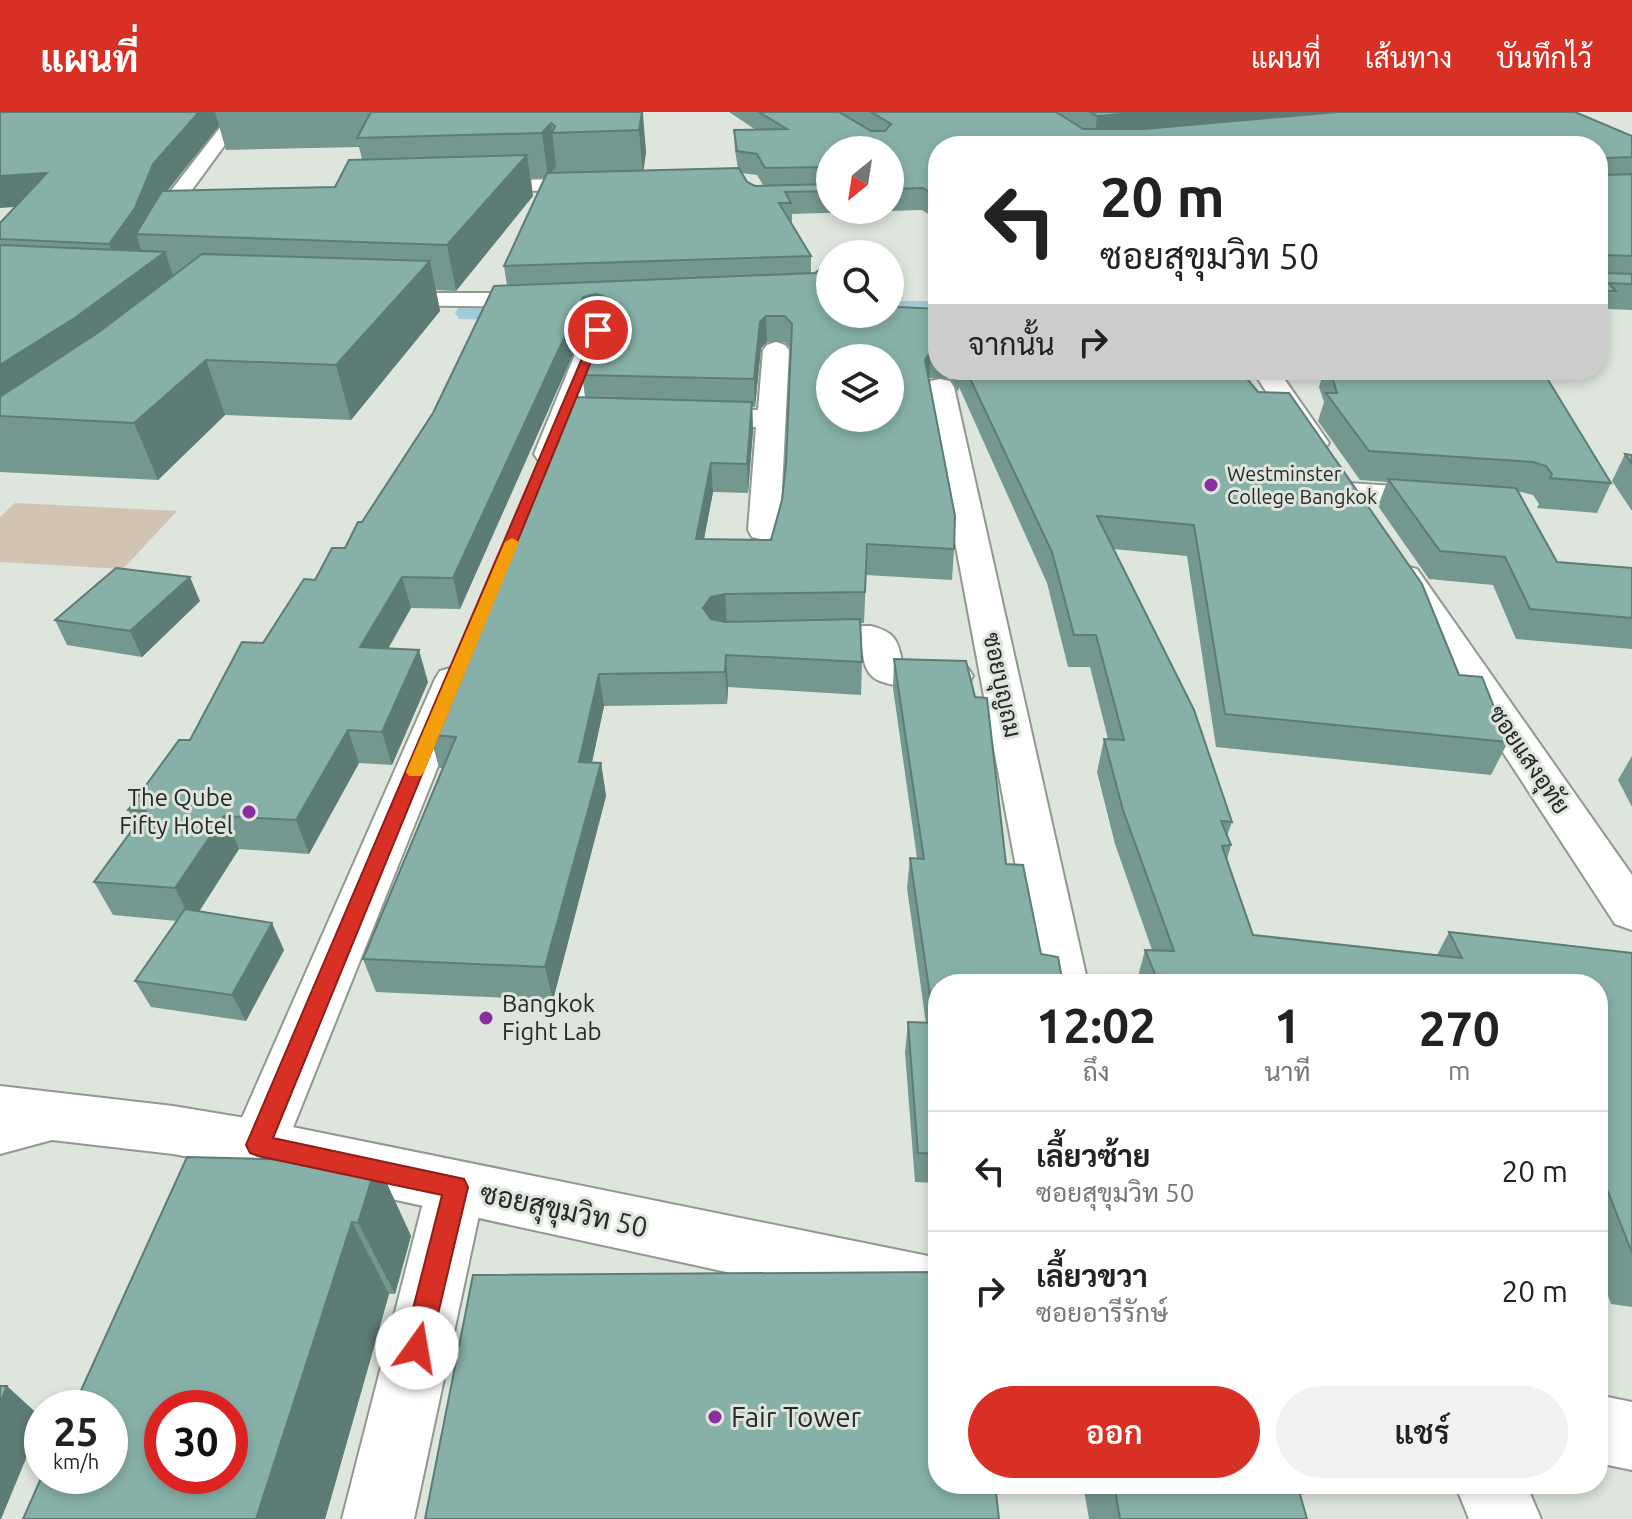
<!DOCTYPE html>
<html lang="th">
<head>
<meta charset="utf-8">
<style>
	:root { --surface:#fff; --page:#f2f2f2; --text:#222; --muted:#767676; --line:#e0e0e0; --accent:#d93025 }
	body { margin:0; font-family:Ubuntu,Sarabun,sans-serif; background:var(--page); color:var(--text); height:100vh; display:flex; flex-direction:column; font-size:30px; white-space:nowrap }
	* { box-sizing:border-box; margin:0 }
	p { font-size:26px; color:var(--muted) }
	.icon { flex:none; width:44px; height:44px; fill:none; stroke:currentColor; stroke-width:2; stroke-linecap:round; stroke-linejoin:round }
	.map { position:relative; flex:1; overflow:hidden }
	.sheet { position:absolute; left:928px; top:862px; width:680px; height:520px; display:flex; flex-direction:column; background:var(--surface); border-radius:32px; box-shadow:0 4px 12px #0003 }
	.sheet>* { flex:none }
	.banner { position:absolute; left:928px; top:24px; width:680px; height:244px; border-radius:32px; box-shadow:0 4px 12px #0003; background:#fff; color:var(--text); overflow:hidden }
	.needle { width:52px; rotate:210deg }
	.fabs { position:absolute; left:816px; top:24px; display:grid; gap:16px }
	.fabs a { display:grid; place-items:center; width:88px; height:88px; border-radius:50%; background:var(--surface); box-shadow:0 4px 12px #0003; font-size:40px }
	.speed { position:absolute; left:24px; top:1278px; display:flex; gap:16px; font-size:40px; font-weight:700; text-align:center }
	.speed>* { display:grid; place-content:center; width:104px; height:104px; border-radius:50%; background:var(--surface); box-shadow:0 4px 12px #0003; line-height:1 }
	.speed small { font-size:20px; font-weight:400 }
	.speed .limit { border:12px solid #d22; background:#fff; color:#111 }
	.pin { position:absolute; display:grid; place-items:center; width:68px; height:68px; color:#fff; margin:-34px; border:4px solid #fff; border-radius:50%; box-shadow:0 2px 8px #0007 }
	.me { position:absolute; width:88px; margin:-44px; rotate:13deg; stroke-linejoin:round; filter:drop-shadow(0 0 6px #0008) }
	.turn { display:flex; align-items:center; gap:28px; height:168px; padding:0 40px; font-size:36px }
	.turn .icon { width:104px; height:104px; stroke-width:2.5 }
	.turn b { display:block; font-size:56px; line-height:68px }
	.then { display:flex; align-items:center; height:76px; padding:0 40px; background:#0003; gap:16px; font-size:30px }
	.eta { display:flex; justify-content:space-evenly; align-items:center; height:136px; text-align:center }
	.eta b { font-size:48px; font-weight:600; line-height:56px }
	.button { display:flex; gap:16px; margin-top:auto; padding:16px 40px }
	.button a { flex:1; height:92px; border-radius:48px; background:var(--accent); color:#fff; font-size:32px; font-weight:600; line-height:92px; text-align:center }
	.button a+a { background:var(--page); color:var(--text) }
	ul { padding:0; list-style:none }
	li { display:flex; align-items:center; gap:24px; height:120px; padding:0 40px; border-top:2px solid var(--line) }
	li div { flex:1 }
	li b { display:block; font-size:30px }
	li em { font-style:normal }
	header { display:flex; align-items:center; gap:48px; box-sizing:border-box; height:112px; padding:0 40px; background:var(--accent); color:#fff }
	header strong { font-size:38px }
	nav { display:flex; gap:44px; margin-inline-start:auto; font-size:28px }
	.map>svg:first-child { display:block }
</style>
</head>
<body>
<header>
<strong>แผนที่</strong>
<nav><a>แผนที่</a><a>เส้นทาง</a><a>บันทึกไว้</a></nav>
</header>
<div class="map">
<svg width="1632" height="1407" viewBox="0 0 1632 1407">
	<rect width="100%" height="100%" fill="#dde5dd"/>
	<path fill="#d1c4b2" d="M15 391 177 399 123 457 0 450V405Z"/>
	<g fill="none" stroke-linecap="round" stroke-linejoin="round">
		<path fill="#a2cbd6" fill-rule="evenodd" d="M890 189H938V205L880 203 890 202Z
			M469 193H547L557 195 561 201 557 207 547 209 459 207 455 201 459 195Z"/>
		<defs>
			<path id="street" d="M235 3 243 8 186 86 169 134 158 141 150 139 147 134 166 85 229 4Z
				M602 66 612 72 609 76 471 81 461 75 471 69Z
				M378 181H545L553 183 557 188 553 193 545 195 370 193 366 188 370 183Z
				M598 210 607 213 611 218 564 342 560 348 549 351 538 348 534 342 585 218 589 213Z
				M776 230 785 233 789 238 780 418 776 425 764 428 752 425 748 418 756 315 694 314 684 311 680 305 684 299 694 296 758 298 763 238 767 233Z
				M1252 258H1278L1329 331 1324 337 1314 340 1304 337Z
				M940 267 950 269 954 275 1088 872H1038L926 275 930 269Z
				M1348 371 1442 377 1453 380 1458 387 1453 394 1442 397 1337 387 1332 380 1337 373Z
				M1405 454 1417 457 1632 763V818L1615 812 1388 464 1393 457Z
				M871 514C894 520 898 527 902 550L968 556 973 564 968 572C949 577 888 578 873 565 864 557 864 548 862 536L801 537 788 534 782 526 788 518 801 515Z
				M454 555 468 559 473 567 286 1033 278 1051 258 1058 238 1051 230 1033 435 567 440 559Z
				M456 1049 477 1056 485 1075 414 1407H342L427 1075 435 1056Z
				M1455 1372H1526L1541 1407H1469Z"/>
			<path id="secondary" d="M0 974 173 994 258 1008 938 1146V1206L258 1058 173 1042 0 1022Z
				M1598 1283 1632 1290V1358L1598 1351Z"/>
			<path id="highway" d="M54 981 74 988 82 1005 74 1022 0 1042V994Z"/>
		</defs>
		<use href="#street" stroke="#909890" stroke-width="4"/>
		<use href="#secondary" stroke="#909890" stroke-width="4"/>
		<use href="#highway" stroke="#909890" stroke-width="4"/>
		<use href="#street" fill="#fff" fill-rule="evenodd"/>
		<use href="#secondary" fill="#fff" fill-rule="evenodd"/>
		<use href="#highway" fill="#fff" fill-rule="evenodd"/>
	</g>
	<path fill="#749890" fill-rule="evenodd" d="M0 0H643L646 40 643 59 738 56 735 39 734 18H756L729 0H1575L1632 24V198L1608 197 1605 205 1598 204V34H938V108L922 98 792 102V113L811 144V161L830 202 898 195 938 197V258H1240L1459 563 1508 630 1491 663 1216 635 1187 444 1113 437 1232 710 1227 724 1231 733 1227 748 1253 823 1437 843 1449 820 1632 841V1195L1611 1192 1598 1157V872H1136L1145 838H1152L1115 732 1097 660 1104 627H1108L1090 555H1068L1047 471 959 275 958 280 951 266H929L928 267 954 437 952 468 866 463 864 511H861L862 550 861 583 728 575 727 592 604 594 592 650 601 651 606 684 553 888 376 880 363 847 442 656H439L430 623 585 285 582 263 604 209 599 207 587 211 460 497 411 496 388 537 428 570 392 653 359 651 309 742 239 737 199 800 284 838 246 909 151 895 135 869 177 809 113 803 94 770 136 712 128 698 190 628 263 531 315 468 345 436 362 410 433 301 507 174 504 154 545 66H531L533 84 456 179 436 178 440 199 351 308 225 303 158 368 0 360V111L15 95ZM219 14 226 38 359 35 362 47 335 75 167 79ZM830 38H890V98H830ZM742 61 757 63 763 73 755 74 747 70ZM767 230H785L791 237 786 352 782 388 771 428 704 427 713 380 748 381 753 318 752 295H755L761 236Z
		M1324 258H1542L1611 371 1597 401 1537 396 1539 392 1533 383 1517 379 1557 450 1632 456V537L1516 527 1493 473 1429 467 1378 394 1387 370 1360 368 1318 309 1324 290 1319 275Z
		M1625 342 1632 343V399L1612 369Z
		M200 489 142 545 67 533 55 508Z
		M894 547 966 549 938 872V1071L915 1070 905 940 908 910 926 911 907 776 910 746H917L893 576Z
		M1632 644V695L1618 668Z
		M377 1050 411 1124 395 1182H389L325 1407H23Z
		M1083 1372H1297L1307 1407H1089Z"/>
	<path fill="#5e7c76" d="M199 0H215L219 14 164 83 136 122 141 137 122 167 109 132 153 52Z
		M642 0 646 40 643 63 639 18Z
		M1146 0H1371L1095 24 1097 4Z
		M551 11 556 55 548 65 542 21Z
		M527 43 533 84 456 179 447 133Z
		M47 61 59 92 0 96V64Z
		M165 140 182 190 0 304V253Z
		M430 149 440 199 351 308 336 253Z
		M596 182 599 207 587 211 460 497 453 466 583 185Z
		M766 204 767 230 761 236 755 295 754 267 760 210Z
		M931 239 929 266 923 276 925 248Z
		M206 248 225 303 158 368 134 311Z
		M752 290 753 318 748 381 747 352Z
		M711 351 713 380 698 458 696 427Z
		M190 465 200 489 142 545 130 519Z
		M402 465 411 496 370 568 360 535Z
		M725 482 727 514 713 517 703 496 711 485Z
		M419 538 428 570 392 653 382 620Z
		M726 543 728 575 727 592 725 560Z
		M599 562 604 594 585 683 579 650Z
		M348 618 359 651 309 742 296 708Z
		M601 651 606 684 553 888 545 855Z
		M224 704 239 737 192 810 175 776Z
		M272 811 284 838 246 909 232 883Z
		M377 1050 411 1124 395 1182 358 1111Z
		M352 1110 389 1182 325 1407H256Z
		M7 1274 42 1306V1308L1 1407H0V1291Z"/>
	<path fill="#87b1a8" stroke="#5e7c76" stroke-width="2" fill-rule="evenodd" d="M0 0H199L153 52 135 96 109 132 0 127V111L47 61 0 64Z
		M371 0H642L639 18 552 21 555 14 551 11 542 21 357 26Z
		M759 0H839L871 19H885L891 12 871 0H1056L1083 17H1144L1337 0H1575L1632 24V45L1607 46 1604 48V60L1607 63 1632 62V144L1606 143 1607 161 1632 162V172L1608 171 1616 179H1598V34H938V85L923 76 890 77V38H830V55L765 56 757 42 737 39 734 18 787 17Z
		M1090 0H1146L1097 4Z
		M527 43 447 133 136 122 162 79 335 75 349 48Z
		M739 56 747 70 755 74 830 72V79L785 80 791 91H779L811 144 504 154 547 61Z
		M0 133 165 140 76 205 0 253Z
		M202 142 430 149 336 253 206 248 134 311 0 304V285L99 220Z
		M819 158 830 176V202H890V181H897L898 195 938 197V239H931L925 248 955 404 954 437 867 432 865 480 725 482 711 485 703 496 711 507 725 510 860 507 862 550 726 543 725 560 599 562 579 650 601 651 545 855 363 847 456 625 430 623 572 285 752 290 747 352 711 351 696 427 771 428 782 388 786 352 792 212 785 204H766L760 210 754 267 582 263 611 193 606 185 596 182 583 185 453 466 402 465 360 535 419 538 382 620 348 618 296 708 224 704 175 776 94 770 146 699 128 698 179 628H190L242 530 263 531 304 467 315 468 332 436H345L358 410H362L433 301 494 174 815 161ZM830 246H890V306H830Z
		M966 258H1240L1258 280 1289 281 1422 472 1459 563 1482 565 1508 630 1225 602 1194 413 1097 404 1194 598 1232 710 1221 709 1231 733 1222 734 1253 823 1462 846 1449 820 1632 841V1141L1601 1062 1598 1061V872H1159L1145 838 1174 839 1123 698 1104 627 1124 628 1096 523H1074L1052 440Z
		M1330 258H1542L1611 371 1550 366 1552 362 1546 354 1533 350 1369 339 1326 281H1337Z
		M1625 342 1632 343V352Z
		M1388 367 1516 376 1557 450 1632 456V506L1530 497 1505 445 1440 439Z
		M116 456 190 465 130 519 55 508Z
		M894 547 966 549 975 585 987 586 1006 752 1023 753 1041 842 1058 845 1063 872H938V1042L918 1041 908 910 934 911 910 746 924 747Z
		M185 797 272 811 232 883 135 869Z
		M187 1045 377 1050 358 1111 352 1110 256 1407H23L42 1364H110V1296H73ZM162 1296H230V1364H162Z
		M938 1160V1372H995L999 1407H425L473 1163Z
		M0 1274H7L0 1291Z
		M1114 1372H1297L1307 1407H1120Z"/>
	<path fill="#d93025" stroke="#8d1f18" stroke-width="2" d="M595 216 604 218 273 1026 464 1067 468 1075 430 1236 426 1245 417 1249 407 1245 403 1236 442 1083 258 1044 250 1041 246 1033Z"/>
	<path fill="#f59e0b" d="M512 426 519 430 424 660 421 664H409L406 660 505 430Z"/>
	<g fill="#872f9c" stroke="#dde5dd" stroke-width="3">
		<circle cx="1211" cy="373" r="8"/>
		<circle cx="249" cy="700" r="8"/>
		<circle cx="486" cy="906" r="8"/>
		<circle cx="715" cy="1305" r="8"/>
	</g>
	<g text-anchor="middle" stroke-width="6" stroke-linejoin="round" paint-order="stroke">
		<g font-size="20" fill="#272a27" stroke="#dde5dd" text-anchor="start">
			<text x="1227" y="369">Westminster<tspan x="1227" dy="23">College Bangkok</tspan></text>
		</g>
		<g font-size="24" fill="#272a27" stroke="#dde5dd">
			<text transform="translate(1002 573) rotate(78)" y="8">ซอยบุญถม</text>
			<text transform="translate(1529 648) rotate(56)" y="8">ซอยแสงอุทัย</text>
		</g>
		<g font-size="24" fill="#272a27" stroke="#dde5dd" text-anchor="end">
			<text x="233" y="694">The Qube<tspan x="233" dy="28">Fifty Hotel</tspan></text>
			<text x="502" y="900" text-anchor="start">Bangkok<tspan x="502" dy="28">Fight Lab</tspan></text>
		</g>
		<g font-size="28" fill="#272a27" stroke="#dde5dd">
			<text transform="translate(564 1098) rotate(12)" y="10">ซอยสุขุมวิท 50</text>
		</g>
		<g font-size="28" fill="#272a27" stroke="#dde5dd" text-anchor="start">
			<text x="731" y="1315">Fair Tower</text>
		</g>
	</g>
</svg>
<div class="fabs">
<a><svg class="needle" viewBox="-14 -14 28 28"><path d="M0-13l5 13h-10z" fill="#e53935"/><path d="M0 13l5-13h-10z" fill="#767676"/></svg></a>
<a><svg class="icon" aria-label="search" viewBox="0 0 24 24"><circle cx="10" cy="10" r="6"/><path d="M15 15l6 6"/></svg></a>
<a><svg class="icon" aria-label="layers" viewBox="0 0 24 24"><path d="M12 4l9 5-9 5-9-5zM3 14l9 5 9-5"/></svg></a>
</div>
<div class="speed"><div>25<small>km/h</small></div><div class="limit">30</div></div>
<div class="pin" style="left:598px;top:218px;background:#d93025"><svg class="icon" aria-label="arrive" viewBox="0 0 24 24"><path d="M6 21V4h12l-3 4 3 4H6"/></svg></div>
<svg class="me" style="left:417px;top:1236px" viewBox="-20 -20 40 40"><circle r="19" fill="#fff"/><path d="M0-13L10 11 0 6-10 11z" fill="#d93025"/></svg>
<div class="banner">
<div class="turn"><svg class="icon" aria-label="left" viewBox="0 0 24 24"><path d="M17 20v-9H6M10 6l-5 5 5 5"/></svg><div><b>20 m</b>ซอยสุขุมวิท 50</div></div>
<div class="then">จากนั้น<svg class="icon" aria-label="right" viewBox="0 0 24 24"><path d="M7 20v-9h11M14 6l5 5-5 5"/></svg></div>
</div>
<section class="sheet">
<div class="eta">
<div><b>12:02</b><p>ถึง</p></div>
<div><b>1</b><p>นาที</p></div>
<div><b>270</b><p>m</p></div>
</div>
<ul>
<li><svg class="icon" aria-label="left" viewBox="0 0 24 24"><path d="M17 20v-9H6M10 6l-5 5 5 5"/></svg><div><b>เลี้ยวซ้าย</b><p>ซอยสุขุมวิท 50</p></div><em>20 m</em></li>
<li><svg class="icon" aria-label="right" viewBox="0 0 24 24"><path d="M7 20v-9h11M14 6l5 5-5 5"/></svg><div><b>เลี้ยวขวา</b><p>ซอยอารีรักษ์</p></div><em>20 m</em></li>
</ul>
<div class="button"><a>ออก</a><a>แชร์</a></div>
</section>
</div>
</body>
</html>
